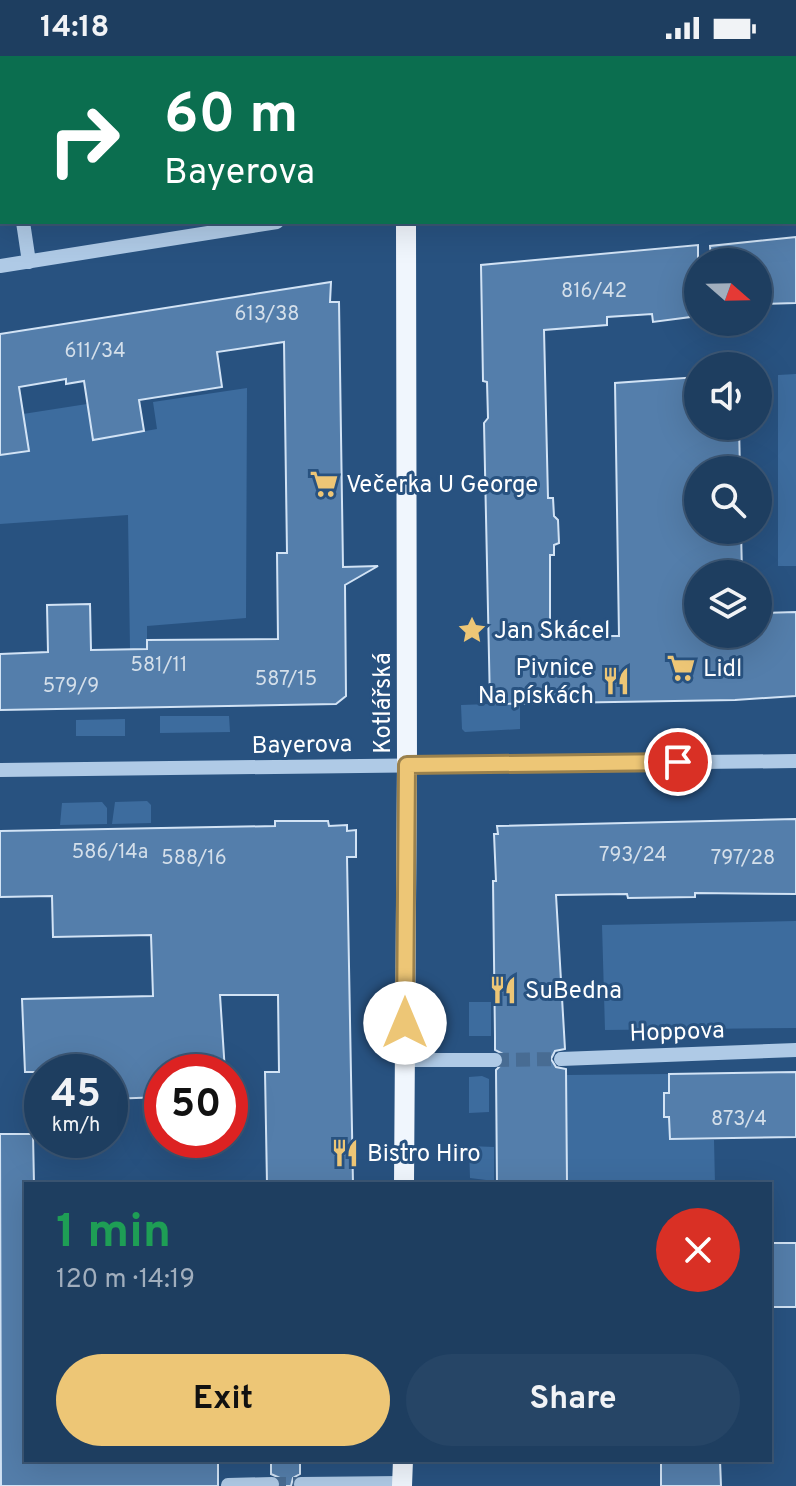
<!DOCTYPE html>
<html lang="en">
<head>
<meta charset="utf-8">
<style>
	:root { --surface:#1e3e60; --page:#264566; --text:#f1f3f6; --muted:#a1aebd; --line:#3c5775; --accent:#edc676 }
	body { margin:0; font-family:Overpass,sans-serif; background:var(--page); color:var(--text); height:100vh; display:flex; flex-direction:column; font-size:30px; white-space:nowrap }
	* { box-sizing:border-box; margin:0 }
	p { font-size:26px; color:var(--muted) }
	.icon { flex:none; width:44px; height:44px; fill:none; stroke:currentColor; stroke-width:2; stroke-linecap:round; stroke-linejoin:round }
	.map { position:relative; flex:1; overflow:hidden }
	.drawer { position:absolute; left:24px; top:1126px; width:748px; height:280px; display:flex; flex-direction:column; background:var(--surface); border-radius:0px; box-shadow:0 8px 32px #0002,0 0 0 2px var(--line) }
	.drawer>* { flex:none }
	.top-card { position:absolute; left:0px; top:0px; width:796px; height:168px; box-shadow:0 8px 32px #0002,0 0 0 2px var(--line); background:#0b6e4f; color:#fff; overflow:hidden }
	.needle { width:52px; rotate:110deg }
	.fabs { position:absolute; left:684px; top:192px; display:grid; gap:16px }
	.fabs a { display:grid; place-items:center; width:88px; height:88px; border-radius:50%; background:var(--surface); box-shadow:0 8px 32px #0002,0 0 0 2px var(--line); font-size:40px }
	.speed { position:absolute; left:24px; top:998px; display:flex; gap:16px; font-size:40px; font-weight:700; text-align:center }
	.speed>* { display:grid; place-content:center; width:104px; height:104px; border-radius:50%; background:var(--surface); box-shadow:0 8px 32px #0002,0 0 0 2px var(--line); line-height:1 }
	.speed small { font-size:20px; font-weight:400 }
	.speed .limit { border:12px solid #d22; background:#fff; color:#111 }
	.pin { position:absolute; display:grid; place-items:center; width:68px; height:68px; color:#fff; margin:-34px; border:4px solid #fff; border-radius:50%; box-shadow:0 2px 8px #0007 }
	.me { position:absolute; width:88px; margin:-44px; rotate:0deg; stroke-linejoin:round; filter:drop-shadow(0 0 6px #0008) }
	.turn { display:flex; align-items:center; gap:28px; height:168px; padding:0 32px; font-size:36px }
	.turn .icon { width:104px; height:104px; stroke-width:2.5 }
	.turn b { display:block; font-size:56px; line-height:68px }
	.round { display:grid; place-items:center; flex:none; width:84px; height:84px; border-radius:42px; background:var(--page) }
	.overview { display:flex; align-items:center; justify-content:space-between; height:136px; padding:0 32px }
	h1 { font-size:48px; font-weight:700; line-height:60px; color:#1e9e55 }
	.primary-button { display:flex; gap:16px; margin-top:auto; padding:16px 32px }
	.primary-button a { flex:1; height:92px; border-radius:48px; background:var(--accent); color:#111; font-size:32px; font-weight:700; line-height:92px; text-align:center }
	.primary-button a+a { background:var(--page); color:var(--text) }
	.status { display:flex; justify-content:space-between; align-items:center; height:56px; padding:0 40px; background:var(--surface); direction:ltr }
	.status svg { height:22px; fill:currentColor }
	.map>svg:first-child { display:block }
</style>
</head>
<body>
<div class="status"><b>14:18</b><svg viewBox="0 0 49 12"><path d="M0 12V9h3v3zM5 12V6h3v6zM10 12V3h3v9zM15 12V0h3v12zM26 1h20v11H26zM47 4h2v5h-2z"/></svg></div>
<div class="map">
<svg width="796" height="1430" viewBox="0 0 796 1430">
	<rect width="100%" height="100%" fill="#285280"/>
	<path fill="#3d6c9e" d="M796 318V510H778V319Z
		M247 332 246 562 147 570V593H130L128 459 0 468V399L29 394 23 358 87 348 94 384 157 373 153 346Z
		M520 647V673L465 676 462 673 461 649Z
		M160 660H229L230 676 160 677Z
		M125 663V680H76V664Z
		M147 745 151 749V767L112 768 115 746Z
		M102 746 107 752V768L60 769 62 747Z
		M796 865V972L605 974 602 869Z
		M469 946H491V980H469Z
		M669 1018V1037L664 1038V1061H669L670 1083 714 1084 715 1128H563L567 1127 568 1116 563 1115 567 1084 566 1019Z
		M482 1020 489 1023V1056L469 1057V1021Z
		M469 1090 494 1091V1125L470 1122Z"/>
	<path fill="#547eab" stroke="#d2e3f5" stroke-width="2" d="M796 181V247L758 248V206H711L710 190Z
		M698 189V260L653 266 652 258 607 261V269L544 274 548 442H553L554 460 558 464 559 487 554 489V499H550V580H619L615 327 698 321V370H739L740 414H698V474H741L742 518H698V578H758V557L796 556V640L735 644 490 648 484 367 488 362 487 326 483 325 481 209Z
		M331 226 330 246H339L343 511 378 510 345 529 346 640 336 648 0 654V598L48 596 47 549 90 548 91 594 147 593V584L278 583 277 497H287L284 286 217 296 222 331 139 344 144 375 93 384 84 325 66 328V323L19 331 29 395 0 399V278Z
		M796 763V838L695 837V841L628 842 627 838 556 839 565 993 555 995 551 1003 556 1011 566 1013 567 1127 497 1128 496 1014 505 1005 503 998 495 994V981L493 825H496L494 778H498L497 770Z
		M275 765H328L329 770 347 769V775L356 774V801H347L353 1128H267L265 1016H279L278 939H220L225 1016H162V1041L110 1043V1016H25L22 943 153 940 151 879 53 881 52 840 0 841V775L275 770Z
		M796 1016V1081L670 1083 669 1061H664V1037H669V1018Z
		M0 1078H33L34 1128H26V1404H218V1430H1Z
		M770 1187H796V1251H770Z
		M271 1404H300V1418L293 1422 291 1430H282L280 1422 271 1418Z
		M661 1404H720L721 1430H661Z"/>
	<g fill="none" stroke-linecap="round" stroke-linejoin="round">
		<path stroke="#486c93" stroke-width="14" stroke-dasharray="14 7" stroke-linecap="butt" d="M495 1004 561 1003
			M272 1428H301"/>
		<path stroke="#afcae6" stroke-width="14" d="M0 91 2 97
			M794 117H796
			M23 166 29 206
			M0 210 277 166
			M0 714 796 705
			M561 1003 796 994
			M405 1004H495
			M301 1428 402 1427
			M228 1429 272 1428"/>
		<path stroke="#f0f6fd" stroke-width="20" d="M383 0 384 2
			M404 1128 407 709 406 166
			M402 1430 403 1404"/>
	</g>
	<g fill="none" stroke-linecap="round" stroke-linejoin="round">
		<defs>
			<path id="route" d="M405 967 407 709 678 706"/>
		</defs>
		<use href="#route" stroke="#9a814d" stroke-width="20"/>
		<use href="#route" stroke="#edc676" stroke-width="14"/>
	</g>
	<defs>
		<symbol id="supermarket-bare" viewBox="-9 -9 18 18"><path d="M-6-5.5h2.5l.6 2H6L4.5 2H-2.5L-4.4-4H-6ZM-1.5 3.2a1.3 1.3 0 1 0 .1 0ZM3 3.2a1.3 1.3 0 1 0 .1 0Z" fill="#edc676" stroke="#285280" stroke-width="2.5" paint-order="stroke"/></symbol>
		<symbol id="sight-bare" viewBox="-9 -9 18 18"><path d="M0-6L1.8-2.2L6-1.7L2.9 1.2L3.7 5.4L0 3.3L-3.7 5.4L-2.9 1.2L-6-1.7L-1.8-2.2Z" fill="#edc676" stroke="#285280" stroke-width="2.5" paint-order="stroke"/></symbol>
		<symbol id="restaurant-bare" viewBox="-9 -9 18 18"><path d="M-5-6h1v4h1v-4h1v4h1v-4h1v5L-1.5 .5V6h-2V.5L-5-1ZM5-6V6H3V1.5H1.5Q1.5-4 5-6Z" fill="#edc676" stroke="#285280" stroke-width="2.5" paint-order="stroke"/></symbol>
	</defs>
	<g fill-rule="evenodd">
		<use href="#supermarket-bare" x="304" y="408" width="40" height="40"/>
		<use href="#sight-bare" x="452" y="554" width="40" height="40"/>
		<use href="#supermarket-bare" x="661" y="592" width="40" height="40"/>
		<use href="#restaurant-bare" x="596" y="605" width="40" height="40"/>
		<use href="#restaurant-bare" x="483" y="914" width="40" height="40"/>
		<use href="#restaurant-bare" x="325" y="1077" width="40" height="40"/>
	</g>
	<g text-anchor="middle" stroke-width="6" stroke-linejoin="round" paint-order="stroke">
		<g font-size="20" fill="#d4dfea">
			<text x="594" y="241">816/42</text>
			<text x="267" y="264">613/38</text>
			<text x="95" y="301">611/34</text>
			<text x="159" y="615">581/11</text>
			<text x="286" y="629">587/15</text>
			<text x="71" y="636">579/9</text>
			<text x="110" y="802">586/14a</text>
			<text x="633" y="805">793/24</text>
			<text x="194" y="808">588/16</text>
			<text x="743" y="808">797/28</text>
			<text x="739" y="1069">873/4</text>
		</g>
		<g font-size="24" fill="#fff" stroke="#285280" text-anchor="start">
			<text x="346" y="436">Večerka U George</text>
			<text x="494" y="582">Jan Skácel</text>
			<text x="594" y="619" text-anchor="end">Pivnice<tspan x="594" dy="28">Na pískách</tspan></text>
			<text x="703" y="620">Lidl</text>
			<text x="525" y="942">SuBedna</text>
			<text x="367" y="1105">Bistro Hiro</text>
		</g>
		<g font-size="24" fill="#fff" stroke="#285280">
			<text transform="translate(382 647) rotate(-90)" y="8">Kotlářská</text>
			<text transform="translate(302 688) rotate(-1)" y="8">Bayerova</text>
			<text transform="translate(677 975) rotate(-2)" y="8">Hoppova</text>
		</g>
	</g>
</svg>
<div class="fabs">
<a><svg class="needle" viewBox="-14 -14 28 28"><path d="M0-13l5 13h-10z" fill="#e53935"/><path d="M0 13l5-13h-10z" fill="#a1aebd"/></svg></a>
<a><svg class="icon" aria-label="sound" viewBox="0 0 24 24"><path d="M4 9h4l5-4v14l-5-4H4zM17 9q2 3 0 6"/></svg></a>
<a><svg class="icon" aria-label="search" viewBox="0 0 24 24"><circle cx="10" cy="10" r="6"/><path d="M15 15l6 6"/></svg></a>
<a><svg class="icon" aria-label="layers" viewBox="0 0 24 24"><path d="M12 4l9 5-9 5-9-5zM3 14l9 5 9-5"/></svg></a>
</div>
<div class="speed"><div>45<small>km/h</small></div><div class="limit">50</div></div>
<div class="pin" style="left:678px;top:706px;background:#d93025"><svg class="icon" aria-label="arrive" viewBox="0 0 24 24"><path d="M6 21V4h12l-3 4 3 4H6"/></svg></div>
<svg class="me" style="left:405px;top:967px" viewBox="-20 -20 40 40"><circle r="19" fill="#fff"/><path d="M0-13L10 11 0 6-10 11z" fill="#edc676"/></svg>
<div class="top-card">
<div class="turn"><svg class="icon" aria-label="right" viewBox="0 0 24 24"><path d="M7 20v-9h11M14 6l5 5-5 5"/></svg><div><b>60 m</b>Bayerova</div></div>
</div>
<section class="drawer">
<div class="overview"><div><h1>1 min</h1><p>120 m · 14:19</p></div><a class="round" style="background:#d93025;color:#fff"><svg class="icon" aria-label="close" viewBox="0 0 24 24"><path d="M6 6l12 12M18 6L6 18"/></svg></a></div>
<div class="primary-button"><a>Exit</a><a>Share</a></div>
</section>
</div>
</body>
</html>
